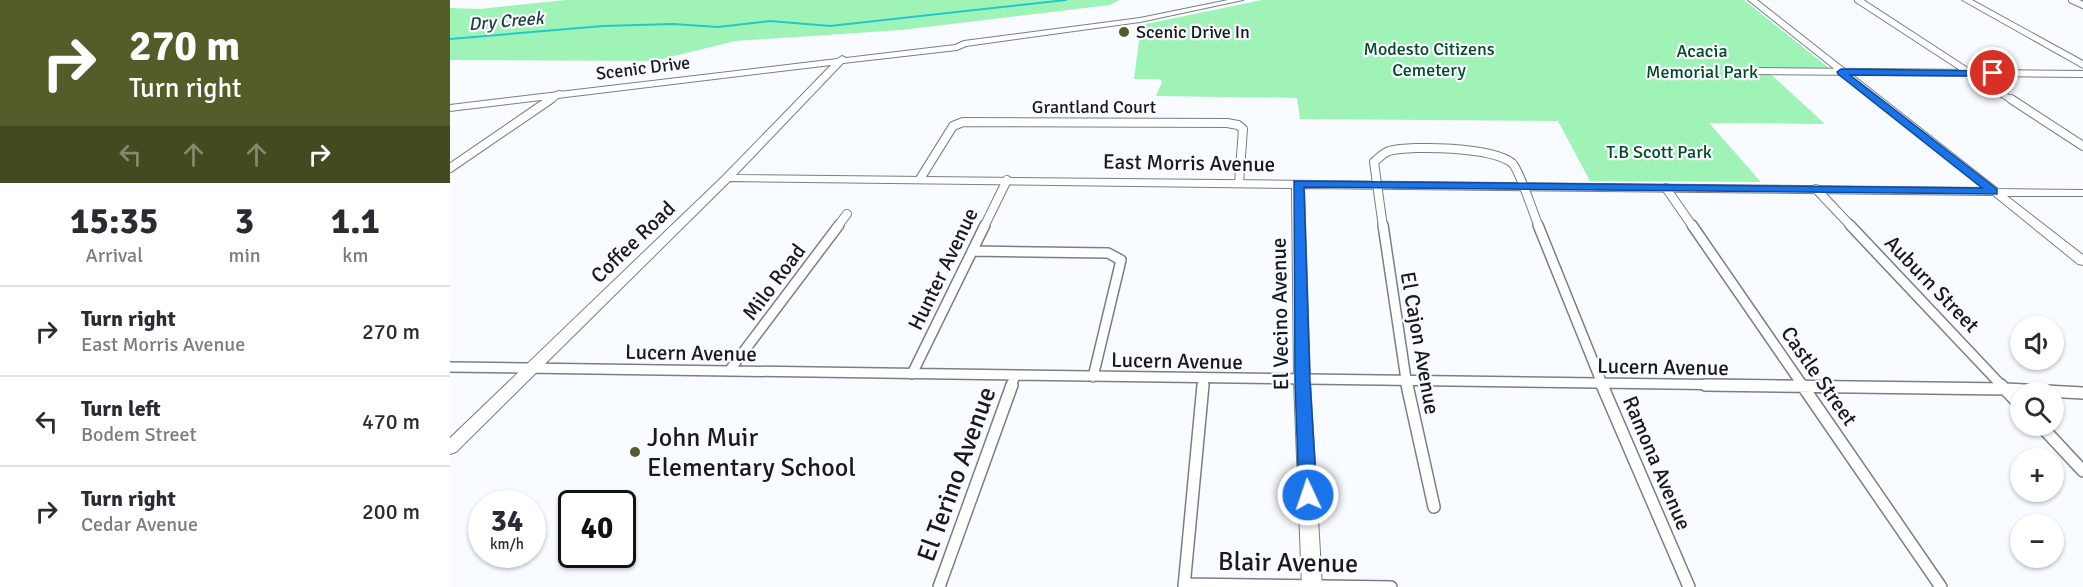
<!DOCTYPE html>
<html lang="en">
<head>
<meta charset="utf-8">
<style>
	:root { --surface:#fff; --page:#f7f7f7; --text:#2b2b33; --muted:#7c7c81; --line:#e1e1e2 }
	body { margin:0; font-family:Signika,sans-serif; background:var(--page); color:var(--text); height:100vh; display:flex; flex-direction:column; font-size:22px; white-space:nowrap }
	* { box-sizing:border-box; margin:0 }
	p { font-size:20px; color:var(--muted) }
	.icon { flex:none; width:33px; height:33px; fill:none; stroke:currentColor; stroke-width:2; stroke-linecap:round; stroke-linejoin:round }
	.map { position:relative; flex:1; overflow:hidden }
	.drawer { display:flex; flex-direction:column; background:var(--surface); width:450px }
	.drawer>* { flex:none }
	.guide { background:#565c29; color:#fff; overflow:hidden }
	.buttons { position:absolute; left:1560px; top:316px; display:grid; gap:12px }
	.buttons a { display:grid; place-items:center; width:54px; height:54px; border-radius:50%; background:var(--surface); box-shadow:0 2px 4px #0004; font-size:30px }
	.speed { position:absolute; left:18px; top:490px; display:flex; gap:12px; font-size:30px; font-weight:700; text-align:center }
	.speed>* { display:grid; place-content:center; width:78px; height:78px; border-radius:50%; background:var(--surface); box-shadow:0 2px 4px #0004; line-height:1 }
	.speed small { font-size:15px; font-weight:400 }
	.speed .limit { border:3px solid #111; border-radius:9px; background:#fff; color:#111 }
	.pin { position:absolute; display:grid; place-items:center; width:51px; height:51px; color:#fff; margin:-26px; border:3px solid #fff; border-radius:50%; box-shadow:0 2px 6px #0007 }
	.me { position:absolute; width:66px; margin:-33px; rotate:357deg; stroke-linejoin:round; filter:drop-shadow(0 0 4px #0008) }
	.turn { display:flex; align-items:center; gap:21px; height:126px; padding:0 30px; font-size:27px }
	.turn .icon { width:78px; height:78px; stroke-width:2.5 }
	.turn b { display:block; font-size:42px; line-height:51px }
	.lanes { display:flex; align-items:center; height:57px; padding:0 30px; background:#0003; justify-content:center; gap:30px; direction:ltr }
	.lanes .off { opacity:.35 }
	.eta { display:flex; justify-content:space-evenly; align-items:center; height:102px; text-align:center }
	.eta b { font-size:36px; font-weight:800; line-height:42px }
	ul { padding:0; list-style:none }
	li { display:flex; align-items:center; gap:18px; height:90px; padding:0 30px; border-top:2px solid var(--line) }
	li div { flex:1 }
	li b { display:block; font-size:22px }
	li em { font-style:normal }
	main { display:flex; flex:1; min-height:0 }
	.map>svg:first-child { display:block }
</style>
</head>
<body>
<main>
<section class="drawer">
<div class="guide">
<div class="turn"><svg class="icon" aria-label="right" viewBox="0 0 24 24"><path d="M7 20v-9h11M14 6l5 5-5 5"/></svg><div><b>270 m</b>Turn right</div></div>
<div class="lanes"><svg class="icon off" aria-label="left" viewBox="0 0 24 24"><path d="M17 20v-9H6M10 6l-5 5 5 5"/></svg><svg class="icon off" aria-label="ahead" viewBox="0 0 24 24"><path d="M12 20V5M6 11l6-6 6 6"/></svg><svg class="icon off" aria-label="ahead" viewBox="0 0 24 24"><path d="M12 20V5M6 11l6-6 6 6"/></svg><svg class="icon" aria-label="right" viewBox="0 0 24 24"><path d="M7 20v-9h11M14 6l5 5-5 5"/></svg></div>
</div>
<div class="eta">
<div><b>15:35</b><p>Arrival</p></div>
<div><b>3</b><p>min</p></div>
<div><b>1.1</b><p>km</p></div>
</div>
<ul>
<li><svg class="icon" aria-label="right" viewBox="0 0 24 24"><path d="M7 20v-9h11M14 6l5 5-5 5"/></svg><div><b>Turn right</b><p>East Morris Avenue</p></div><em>270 m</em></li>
<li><svg class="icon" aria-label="left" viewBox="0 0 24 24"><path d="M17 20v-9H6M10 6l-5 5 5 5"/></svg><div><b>Turn left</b><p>Bodem Street</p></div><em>470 m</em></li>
<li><svg class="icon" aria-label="right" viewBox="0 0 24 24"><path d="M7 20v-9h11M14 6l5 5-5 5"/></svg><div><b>Turn right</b><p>Cedar Avenue</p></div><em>200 m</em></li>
</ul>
</section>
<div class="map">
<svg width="1633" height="587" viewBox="0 0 1633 587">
	<rect width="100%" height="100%" fill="#f8fbff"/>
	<path fill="#a0f3b7" d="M116 0H669L660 5 452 30 285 41 204 61 0 60V8L30 9Z
		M812 0H1294L1379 68H1314L1375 124 1259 123 1311 182 1140 181 1108 121 850 119 847 98 706 96 712 82 710 79H684L691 25Z"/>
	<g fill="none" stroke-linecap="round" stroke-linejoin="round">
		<path stroke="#21c9cc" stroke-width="2" d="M0 39 153 26 223 24 268 27 320 21 380 26 616 0"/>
		<defs>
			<path id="street-far3" d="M1408 0 1563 101
				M1622 0 1633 5
				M1304 71 1633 74
				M99 101 109 94"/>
			<path id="street-far2" d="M1561 99 1633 146
				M0 168 101 99
				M470 179 503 126 513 122 777 123 788 125 793 129 789 183
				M1216 188 1243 227
				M1366 189 1402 227
				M387 227 397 214
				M534 227 557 180
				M933 227 924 162C929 158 933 153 939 151 963 145 1042 147 1062 163 1069 169 1084 215 1089 227"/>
			<path id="street-far1" d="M933 225 957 386
				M1088 225 1153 386
				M1242 225 1353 386
				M1400 225 1552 386
				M522 251 658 253 671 260 643 377
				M0 367 1361 386
				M279 371 389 225
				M462 374 535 225
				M561 386 565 376
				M753 386 754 379"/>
			<path id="street" d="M957 385 984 507
				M1152 385 1239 587
				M1255 385 1556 389 1633 393
				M1352 385 1491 587
				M1551 385 1570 405
				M1591 426 1633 471
				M734 584 941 587
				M489 587 562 385
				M734 587 753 385"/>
			<path id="secondary" d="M778 0H793L690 22 516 46 507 50 393 63 286 175 1534 188 1298 0H1307L1548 189 1633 190V196H1557L1633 255V265L1628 264 1543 195 854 188 860 381 872 587H852L844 381 842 188 280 181 6 452 0 454V438L273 176 381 65 0 111V105L387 59 392 56 396 58 505 45 514 41 690 18Z
				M1512 0H1522L1633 61V68Z"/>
		</defs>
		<use href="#street-far3" stroke="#797f87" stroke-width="8"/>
		<use href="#street-far2" stroke="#797f87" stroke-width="10"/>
		<use href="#street-far1" stroke="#797f87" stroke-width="12"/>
		<use href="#street" stroke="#797f87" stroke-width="14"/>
		<use href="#secondary" stroke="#797f87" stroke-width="2"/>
		<use href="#street-far3" stroke="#fff" stroke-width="6"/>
		<use href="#street-far2" stroke="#fff" stroke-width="8"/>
		<use href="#street-far1" stroke="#fff" stroke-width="9"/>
		<use href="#street" stroke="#fff" stroke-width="11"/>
		<use href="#secondary" fill="#fff" fill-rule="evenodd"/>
	</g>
	<path fill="#1a73e8" stroke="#114b97" stroke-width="1.5" d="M1391 69 1546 71 1547 73 1543 76 1400 75 1547 189V194L854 187 860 381 867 495 864 500 858 502 851 500 849 495 845 381 844 181 1532 188 1388 74 1387 72Z"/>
	<g fill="#565c29" stroke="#f8fbff" stroke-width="2">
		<circle cx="674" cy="32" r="6"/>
		<circle cx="185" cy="452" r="6"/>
	</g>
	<g text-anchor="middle" stroke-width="4.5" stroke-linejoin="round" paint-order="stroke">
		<g font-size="18" font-style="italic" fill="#243d3d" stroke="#f8fbff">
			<text transform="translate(56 21) rotate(-5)" y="6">Dry Creek</text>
		</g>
		<g font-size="18" fill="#181a1d" stroke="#f8fbff" text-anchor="start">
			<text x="686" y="38">Scenic Drive In</text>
		</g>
		<g font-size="18" fill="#034a23" stroke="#f8fbff">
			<text x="979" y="55">Modesto Citizens<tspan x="979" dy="21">Cemetery</tspan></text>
			<text x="1252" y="57">Acacia<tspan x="1252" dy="21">Memorial Park</tspan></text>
			<text x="1209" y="158">T.B Scott Park</text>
		</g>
		<g font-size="18" fill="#181a1d" stroke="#f8fbff">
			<text transform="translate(193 68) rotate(-7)" y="6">Scenic Drive</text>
			<text x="644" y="113">Grantland Court</text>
		</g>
		<g font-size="21" fill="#181a1d" stroke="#f8fbff">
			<text transform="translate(739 163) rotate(1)" y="7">East Morris Avenue</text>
			<text transform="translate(183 242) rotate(-44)" y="7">Coffee Road</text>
			<text transform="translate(493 269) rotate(-64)" y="7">Hunter Avenue</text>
			<text transform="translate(324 282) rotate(-53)" y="7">Milo Road</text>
			<text transform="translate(1482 284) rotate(46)" y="7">Auburn Street</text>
			<text transform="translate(830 314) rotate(-91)" y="7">El Vecino Avenue</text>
			<text transform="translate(970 343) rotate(80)" y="7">El Cajon Avenue</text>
			<text transform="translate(241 353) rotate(1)" y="7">Lucern Avenue</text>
			<text transform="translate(727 361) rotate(1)" y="7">Lucern Avenue</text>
			<text transform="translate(1213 367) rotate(1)" y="7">Lucern Avenue</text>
			<text transform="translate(1369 376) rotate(55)" y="7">Castle Street</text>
			<text transform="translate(1207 463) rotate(67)" y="7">Ramona Avenue</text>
		</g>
		<g font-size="26" fill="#181a1d" stroke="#f8fbff" text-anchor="start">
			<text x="197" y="446">John Muir<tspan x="197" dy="30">Elementary School</tspan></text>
		</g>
		<g font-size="26" fill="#181a1d" stroke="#f8fbff">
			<text transform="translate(506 474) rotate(-70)" y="9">El Terino Avenue</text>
			<text transform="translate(838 562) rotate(1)" y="9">Blair Avenue</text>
		</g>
	</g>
</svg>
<div class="buttons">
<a><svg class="icon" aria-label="sound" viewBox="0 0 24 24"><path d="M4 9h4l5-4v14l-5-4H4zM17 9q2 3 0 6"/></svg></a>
<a><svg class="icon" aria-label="search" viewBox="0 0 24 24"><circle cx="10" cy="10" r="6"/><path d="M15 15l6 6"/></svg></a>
<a>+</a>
<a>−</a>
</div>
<div class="speed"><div>34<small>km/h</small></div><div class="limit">40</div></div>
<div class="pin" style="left:1543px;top:73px;background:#d93025"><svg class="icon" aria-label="arrive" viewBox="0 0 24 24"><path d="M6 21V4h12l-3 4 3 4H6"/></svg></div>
<svg class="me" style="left:858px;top:495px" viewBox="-20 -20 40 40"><circle r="17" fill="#1a73e8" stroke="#fff" stroke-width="3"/><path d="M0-11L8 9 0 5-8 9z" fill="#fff"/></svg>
</div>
</main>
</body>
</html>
